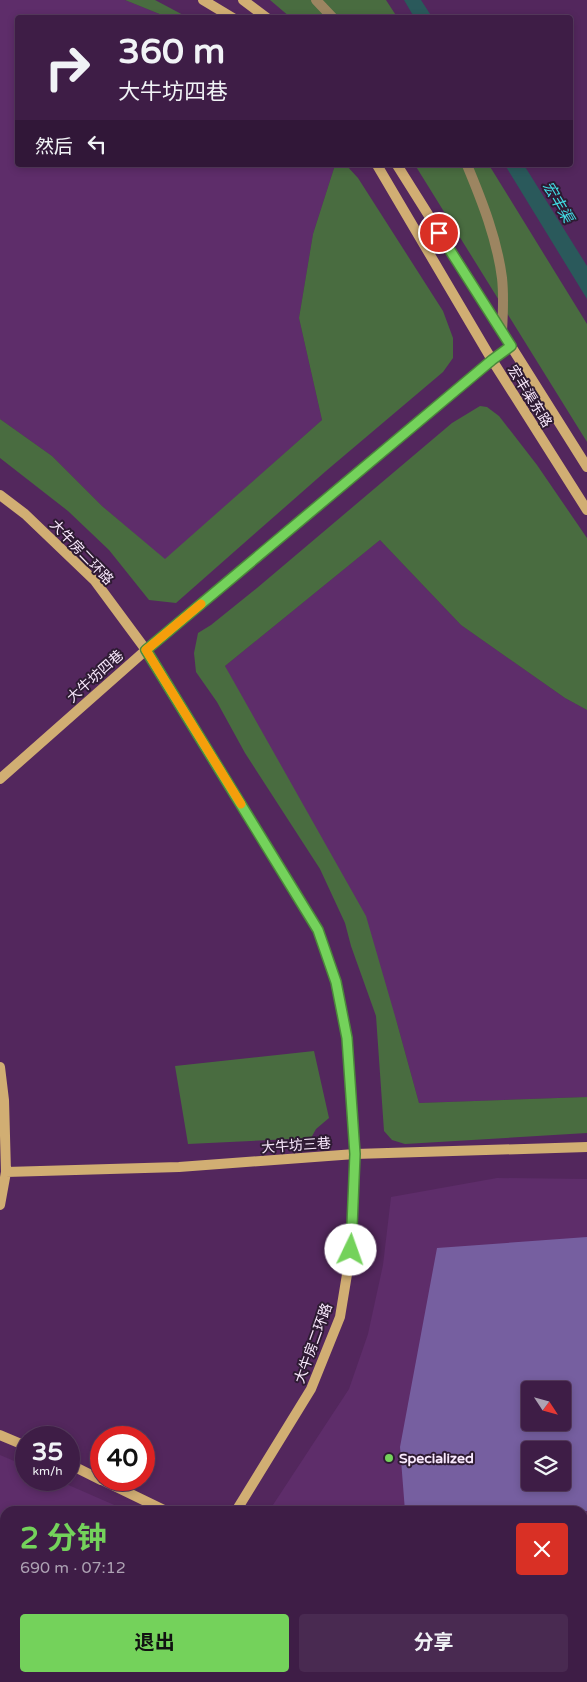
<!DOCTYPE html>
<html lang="zh">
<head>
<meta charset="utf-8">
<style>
	:root { --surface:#3e1d46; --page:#492a51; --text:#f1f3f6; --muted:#ada2b3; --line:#573b5f; --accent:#74d25b }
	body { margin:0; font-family:"Varela Round","Noto Sans SC",sans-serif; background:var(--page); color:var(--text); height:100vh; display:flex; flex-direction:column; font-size:19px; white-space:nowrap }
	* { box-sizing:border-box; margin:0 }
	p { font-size:16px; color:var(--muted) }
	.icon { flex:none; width:28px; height:28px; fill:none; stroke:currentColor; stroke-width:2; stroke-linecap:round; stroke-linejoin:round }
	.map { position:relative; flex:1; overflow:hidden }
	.drawer { position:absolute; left:0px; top:1506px; width:588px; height:176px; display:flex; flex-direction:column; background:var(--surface); border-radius:15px 15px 0 0; box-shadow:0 2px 8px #0003,0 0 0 1px var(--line) }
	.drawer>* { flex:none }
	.hud { position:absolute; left:15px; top:15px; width:558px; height:152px; border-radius:5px; box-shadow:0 2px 8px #0003,0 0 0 1px var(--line); background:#3e1d46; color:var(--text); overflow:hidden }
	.needle { width:32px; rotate:126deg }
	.controls { position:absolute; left:521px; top:1381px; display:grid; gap:10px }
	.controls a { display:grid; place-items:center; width:50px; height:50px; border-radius:5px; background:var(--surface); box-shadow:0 2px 8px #0003,0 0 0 1px var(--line); font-size:25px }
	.speed { position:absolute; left:15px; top:1426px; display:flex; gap:10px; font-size:25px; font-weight:700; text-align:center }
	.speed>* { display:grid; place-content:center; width:65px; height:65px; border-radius:50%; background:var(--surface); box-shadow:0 2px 8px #0003,0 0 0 1px var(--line); line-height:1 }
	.speed small { font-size:12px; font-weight:400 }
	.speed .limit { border:8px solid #d22; background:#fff; color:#111 }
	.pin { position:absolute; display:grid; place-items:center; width:42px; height:42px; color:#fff; margin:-21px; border:2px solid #fff; border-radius:50%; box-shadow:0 1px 5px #0007 }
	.me { position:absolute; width:55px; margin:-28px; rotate:3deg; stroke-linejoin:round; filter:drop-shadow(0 0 4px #0008) }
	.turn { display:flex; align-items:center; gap:18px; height:105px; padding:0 20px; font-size:22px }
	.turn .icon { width:65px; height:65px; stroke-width:2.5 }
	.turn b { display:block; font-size:35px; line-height:42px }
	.then { display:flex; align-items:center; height:48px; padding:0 20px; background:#0003; gap:10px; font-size:19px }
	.round { display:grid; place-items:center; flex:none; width:52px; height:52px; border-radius:5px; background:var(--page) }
	.overview { display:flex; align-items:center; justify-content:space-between; height:85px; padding:0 20px }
	h1 { font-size:30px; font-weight:700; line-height:38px; color:var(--accent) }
	.cta { display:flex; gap:10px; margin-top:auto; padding:10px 20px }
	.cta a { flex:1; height:58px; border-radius:5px; background:var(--accent); color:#111; font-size:20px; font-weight:700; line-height:58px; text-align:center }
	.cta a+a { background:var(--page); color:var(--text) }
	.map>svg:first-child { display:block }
</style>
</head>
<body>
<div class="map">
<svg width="587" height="1682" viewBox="0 0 587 1682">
	<rect width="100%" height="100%" fill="#53275d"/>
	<path fill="#5e2d6a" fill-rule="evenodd" d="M0 0H125L167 17 18 18V165H335L313 234 299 318 322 420 165 560 102 506 52 456 0 419Z
		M380 540 461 625 565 698 587 710V1097L419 1103 397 1023 225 666Z
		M497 1178 587 1179V1682H508L502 1678H582V1511H269L349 1389 368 1334 383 1265 391 1197ZM530 1390H562V1422H530ZM530 1450H562V1482H530Z
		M0 1455 26 1466V1480H57L128 1511H5V1678H102L99 1682H0Z"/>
	<path fill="#496c40" d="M125 0H155L187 17H167Z
		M270 0H386L397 17H290Z
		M335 165H346L358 178 443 311 453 338V358L443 372 326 471 176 603 149 600 109 550 68 511 0 458V419L52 456 102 506 165 559 322 420 299 318 313 234Z
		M415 165H489L587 324V442Z
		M480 406 487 407 499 416 537 465 587 538V710L565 698 461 625 380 540 225 666 366 916 397 1023 419 1103 587 1097V1133L405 1144 392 1140 384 1131 376 1016 351 946 345 923 320 869 245 753 217 702 196 672 194 653 198 633 211 625 257 588 452 423Z
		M314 1051 329 1118 316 1129 311 1138 188 1144 175 1066Z
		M167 1678H389L396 1682H165Z"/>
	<path fill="#2a595b" d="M404 0H421L432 17H414Z
		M505 165H524L587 266V299Z"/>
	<path fill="#765fa0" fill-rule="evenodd" d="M587 1237V1511H405L400 1447 437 1248ZM530 1390H562V1422H530ZM530 1450H562V1482H530Z"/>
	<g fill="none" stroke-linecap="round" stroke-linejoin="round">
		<path stroke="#9c8561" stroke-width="10" d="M316 0 333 18
			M467 165C482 201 497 239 502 278 504 296 503 314 502 332"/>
		<path stroke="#d1ae73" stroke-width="10" d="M203 0 233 18
			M243 0 267 18
			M377 165 492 360 587 510
			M397 165 587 467
			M0 495 25 514 95 581 146 650 318 930 336 983 347 1038 355 1154 351 1250 340 1317 311 1389 236 1511
			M0 779 146 650 492 360 511 346
			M0 1067 4 1100 6 1172 0 1205
			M6 1172 179 1167 355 1154 587 1147
			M0 1435 26 1446
			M69 1464 101 1480
			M102 1480 166 1511
			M421 1678 428 1682
			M133 1682 135 1678"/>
	</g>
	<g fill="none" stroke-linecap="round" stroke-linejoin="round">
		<defs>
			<path id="route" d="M351 1250 355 1154 347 1038 336 982 318 930 146 650 492 360 511 346 439 233"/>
		</defs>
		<use href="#route" stroke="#4b883b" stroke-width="12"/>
		<use href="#route" stroke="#74d25b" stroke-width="9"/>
		<path stroke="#f59e0b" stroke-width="9" d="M201 604 146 650 241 804"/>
	</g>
	<circle fill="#74d25b" stroke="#2e1b33" stroke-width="2" cx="389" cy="1458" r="5"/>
	<g text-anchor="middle" stroke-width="4" stroke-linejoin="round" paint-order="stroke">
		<g font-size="14" fill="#f9e9fd" stroke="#2e1b33">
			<text transform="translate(530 396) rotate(58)" y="5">宏丰渠东路</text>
			<text transform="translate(82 552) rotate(46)" y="5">大牛房二环路</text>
			<text transform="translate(95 676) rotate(-42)" y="5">大牛坊四巷</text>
			<text transform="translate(296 1145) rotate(-4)" y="5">大牛坊三巷</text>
			<text transform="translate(313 1343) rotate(-70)" y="5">大牛房二环路</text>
		</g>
		<g font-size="14" font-weight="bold" fill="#f9e9fd" stroke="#2e1b33" text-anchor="start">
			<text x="399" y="1463">Specialized</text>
		</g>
		<g font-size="15" font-style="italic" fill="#41dee5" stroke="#2e1b33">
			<text transform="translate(558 202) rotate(59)" y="5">宏丰渠</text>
		</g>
	</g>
</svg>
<div class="controls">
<a><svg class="needle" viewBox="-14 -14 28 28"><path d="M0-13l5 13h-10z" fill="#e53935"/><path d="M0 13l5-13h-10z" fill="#ada2b3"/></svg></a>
<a><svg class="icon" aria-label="layers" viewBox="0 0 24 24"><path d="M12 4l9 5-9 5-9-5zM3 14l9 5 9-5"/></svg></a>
</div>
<div class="speed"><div>35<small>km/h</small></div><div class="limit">40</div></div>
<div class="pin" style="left:439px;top:233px;background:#d93025"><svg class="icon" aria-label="arrive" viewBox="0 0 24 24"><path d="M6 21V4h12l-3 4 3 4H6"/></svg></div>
<svg class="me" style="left:351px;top:1250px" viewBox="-20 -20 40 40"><circle r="19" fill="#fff"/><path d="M0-13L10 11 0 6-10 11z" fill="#74d25b"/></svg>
<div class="hud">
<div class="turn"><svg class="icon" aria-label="right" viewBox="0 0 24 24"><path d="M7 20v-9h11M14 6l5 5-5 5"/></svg><div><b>360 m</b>大牛坊四巷</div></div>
<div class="then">然后<svg class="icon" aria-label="left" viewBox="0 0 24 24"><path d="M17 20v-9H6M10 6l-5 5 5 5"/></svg></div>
</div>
<section class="drawer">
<div class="overview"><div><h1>2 分钟</h1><p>690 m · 07:12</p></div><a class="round" style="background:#d93025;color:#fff"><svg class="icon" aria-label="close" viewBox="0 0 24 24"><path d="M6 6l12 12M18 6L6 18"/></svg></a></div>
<div class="cta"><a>退出</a><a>分享</a></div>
</section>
</div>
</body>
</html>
